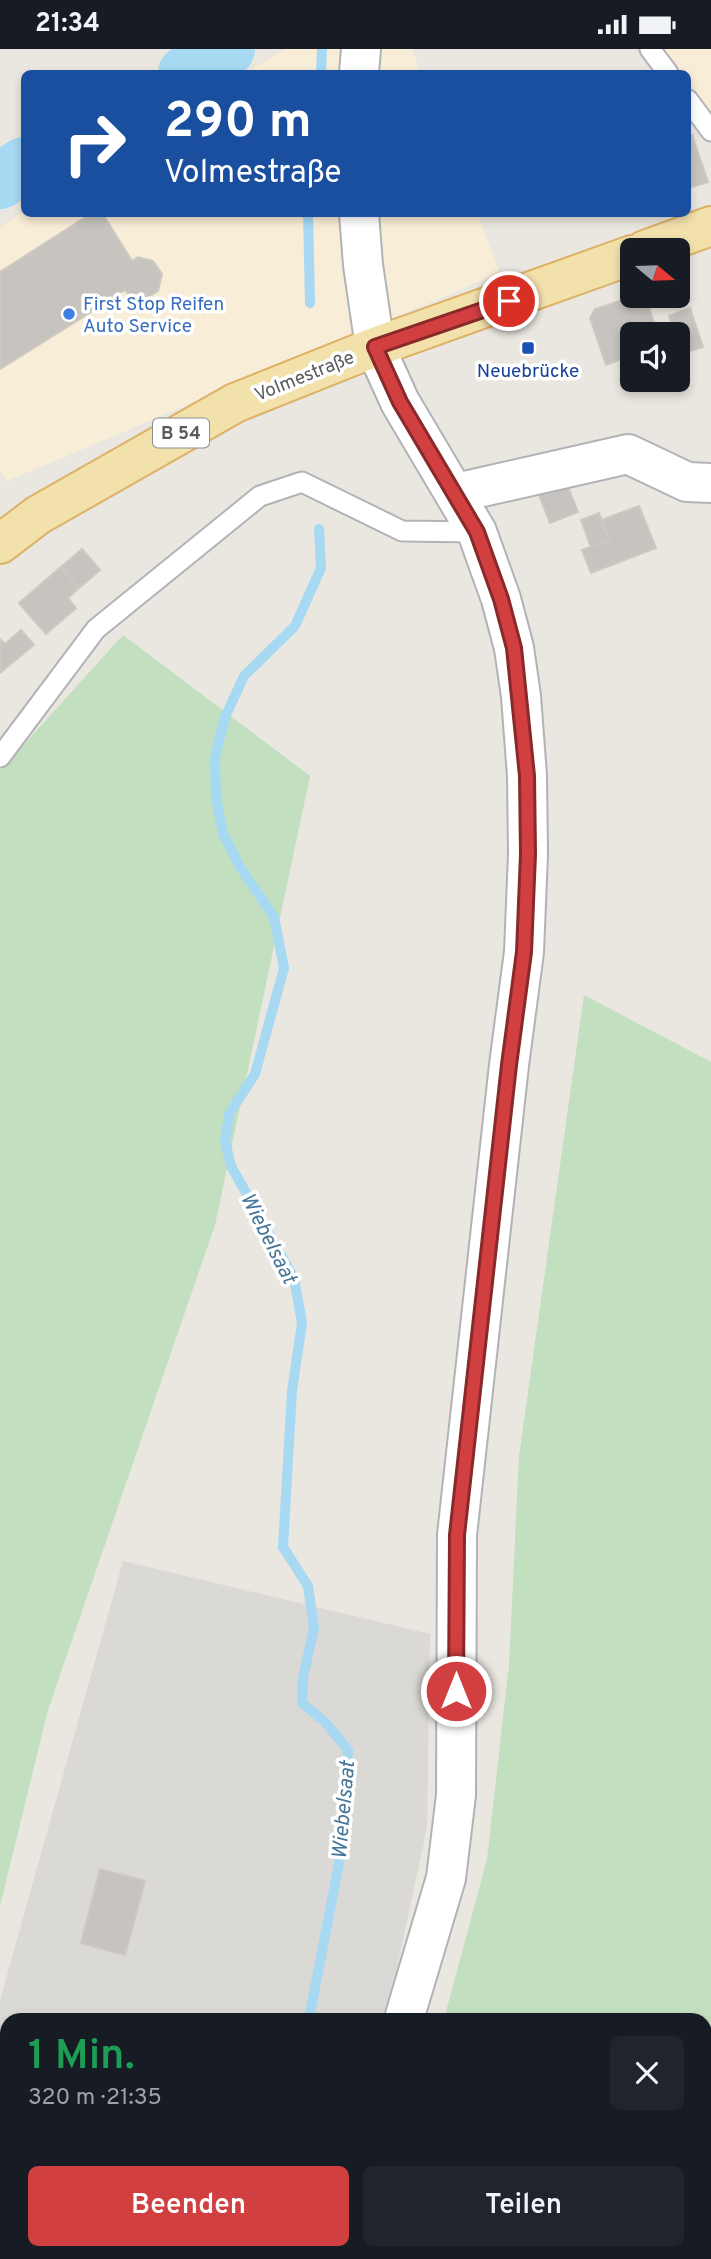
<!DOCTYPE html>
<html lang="de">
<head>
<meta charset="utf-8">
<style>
	:root { --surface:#171b24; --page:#20242c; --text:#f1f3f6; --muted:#9ea1a6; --accent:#d13f41 }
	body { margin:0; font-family:Overpass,sans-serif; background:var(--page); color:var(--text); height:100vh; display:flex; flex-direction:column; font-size:26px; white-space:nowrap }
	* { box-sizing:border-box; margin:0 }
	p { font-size:23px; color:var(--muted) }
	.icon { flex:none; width:38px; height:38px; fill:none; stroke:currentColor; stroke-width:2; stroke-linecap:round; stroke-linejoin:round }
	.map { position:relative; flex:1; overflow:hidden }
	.side { position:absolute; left:0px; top:1964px; width:712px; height:247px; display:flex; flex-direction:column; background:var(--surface); border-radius:21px 21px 0 0; box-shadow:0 4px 10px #0003 }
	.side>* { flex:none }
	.hud { position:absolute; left:21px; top:21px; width:670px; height:147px; border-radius:10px; box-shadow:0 4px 10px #0003; background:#1a4fa0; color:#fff; overflow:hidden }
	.needle { width:46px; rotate:109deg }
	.tools { position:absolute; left:620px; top:189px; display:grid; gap:14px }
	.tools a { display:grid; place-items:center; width:70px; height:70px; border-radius:10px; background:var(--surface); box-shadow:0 4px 10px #0003; font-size:35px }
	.pin { position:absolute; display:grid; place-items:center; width:60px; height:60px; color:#fff; margin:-30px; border:4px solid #fff; border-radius:50%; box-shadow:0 2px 7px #0007 }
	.me { position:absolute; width:77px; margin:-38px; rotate:0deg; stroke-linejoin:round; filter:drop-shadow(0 0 5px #0008) }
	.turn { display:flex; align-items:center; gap:24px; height:147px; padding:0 28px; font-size:32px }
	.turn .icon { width:91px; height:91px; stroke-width:2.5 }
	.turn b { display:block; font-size:49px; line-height:60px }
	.round { display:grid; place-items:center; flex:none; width:74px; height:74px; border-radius:10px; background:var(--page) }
	.overview { display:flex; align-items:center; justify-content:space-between; height:119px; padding:0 28px }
	h1 { font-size:42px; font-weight:600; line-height:52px; color:#1e9e55 }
	.primary-button { display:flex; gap:14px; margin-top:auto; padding:14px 28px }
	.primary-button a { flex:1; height:80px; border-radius:10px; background:var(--accent); color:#fff; font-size:28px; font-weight:600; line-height:80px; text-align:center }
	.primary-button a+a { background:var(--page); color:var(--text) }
	.status { display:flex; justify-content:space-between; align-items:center; height:49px; padding:0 35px; background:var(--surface); direction:ltr }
	.status svg { height:19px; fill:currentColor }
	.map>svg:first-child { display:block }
</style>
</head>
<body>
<div class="status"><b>21:34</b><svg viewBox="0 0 49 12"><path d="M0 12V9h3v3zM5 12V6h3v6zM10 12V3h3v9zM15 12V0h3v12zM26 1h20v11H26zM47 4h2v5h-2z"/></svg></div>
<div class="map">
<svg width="711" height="2210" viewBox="0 0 711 2210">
	<rect width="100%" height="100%" fill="#eae7e0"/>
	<path fill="#f8edd7" d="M286 0H412L421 24H245Z
		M639 0H711V85L688 57V24H660Z
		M24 163 477 165 500 224 7 432 0 422V178Z"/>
	<path fill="#dbd9d5" d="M123 1512 430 1585 427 1779 386 1970H7V2203H239L238 2210H0V1951Z"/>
	<path fill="#c2dfbf" d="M123 586 310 727 215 1176 48 1661 0 1857V722Z
		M584 946 711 1013V2210H381L382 2203H705V1970H444L487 1810 509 1616 519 1407Z"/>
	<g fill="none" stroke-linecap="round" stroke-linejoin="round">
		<path stroke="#a7d9f3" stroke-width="10" d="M321 24 322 0
			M308 164 310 254
			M309 1970 344 1788 348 1701 325 1673 302 1654 303 1629 314 1579 308 1537 283 1498 292 1342 302 1274 294 1229 231 1117 225 1092 229 1065 255 1025 284 919 274 868 240 818 223 785 216 748 215 708 225 668 244 627 295 577 321 519 319 480
			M267 2210 268 2203"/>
		<path stroke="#a7d9f3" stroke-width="56" d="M186 24 227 0
			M0 132 24 116"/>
	</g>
	<path fill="#c7c3bf" stroke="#cdc8c0" stroke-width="2" d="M692 86 708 133 688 139V87Z
		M92 164H102L132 212 138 208 153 212 162 225 158 242 145 250 129 246 125 241 117 246 115 255 107 253 0 320V223Z
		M635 247H645L658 285H632V313L629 314 627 308 606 316 590 269 595 260Z
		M690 259 703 298 682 304 669 267Z
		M567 435 578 463 550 474 539 446Z
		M639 457 656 499 591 524 582 501 609 491 601 471Z
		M599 464 609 491 591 498 581 471Z
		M82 500 100 521 79 539 61 518Z
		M61 518 79 539 68 549 76 559 46 585 19 554Z
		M21 581 34 596 0 624V590L5 595Z
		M100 1820 145 1832 125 1906 81 1894Z
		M0 2200 7 2201V2203L46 2204V2210H0Z"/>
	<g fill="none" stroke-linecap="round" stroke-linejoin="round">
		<defs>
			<path id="lane" d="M650 0 668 24
				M688 51 711 82
				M0 708 96 580 260 447 302 433 402 482 477 483"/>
			<path id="street" d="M359 24 361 0
				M359 164 363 216 375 298
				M456 444 628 405 687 433 711 434"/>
			<path id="secondary" d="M375 298 400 353 477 483 501 550 514 599 521 647 527 727 528 805 524 903 509 1016 457 1486 456 1746 446 1829 404 1970
				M343 2210 345 2203"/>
			<path id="primary" d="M645 201 711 177
				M0 495 38 466 235 354 375 298 632 206"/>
		</defs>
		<use href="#lane" stroke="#b1b3b6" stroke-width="23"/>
		<use href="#street" stroke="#b1b3b6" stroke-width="42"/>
		<use href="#secondary" stroke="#b0b3b6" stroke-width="42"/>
		<use href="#primary" stroke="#ddb166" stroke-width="42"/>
		<use href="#lane" stroke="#fff" stroke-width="19"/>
		<use href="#street" stroke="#fff" stroke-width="38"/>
		<use href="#secondary" stroke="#fff" stroke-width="38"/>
		<use href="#primary" stroke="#f3e1ac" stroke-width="38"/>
	</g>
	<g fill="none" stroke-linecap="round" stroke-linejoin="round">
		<defs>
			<path id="route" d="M456 1642 457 1486 509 1016 524 903 528 805 527 727 514 599 501 550 477 483 400 353 375 298 509 252"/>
		</defs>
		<use href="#route" stroke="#88292a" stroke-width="18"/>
		<use href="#route" stroke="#d13f41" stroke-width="12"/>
	</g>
	<circle fill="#3f7fe0" stroke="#fff" stroke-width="2.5" cx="69" cy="265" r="7"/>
	<rect fill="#1a4fb4" stroke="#fff" stroke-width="2.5" x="521" y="292" width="14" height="14" rx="3.5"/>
	<g text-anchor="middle" stroke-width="7" stroke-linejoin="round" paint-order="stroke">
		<rect fill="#fff" stroke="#8b8d8f" stroke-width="2" x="153" y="369.5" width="56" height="29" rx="5"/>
		<g font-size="18" font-weight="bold" fill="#595c5f">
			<text x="181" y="390">B 54</text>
		</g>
		<g font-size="19" fill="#366cbe" stroke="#fff" text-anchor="start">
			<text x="83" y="261">First Stop Reifen<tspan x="83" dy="22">Auto Service</tspan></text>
		</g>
		<g font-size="19" fill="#164399" stroke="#fff">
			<text x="528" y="328">Neuebrücke</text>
		</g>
		<g font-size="19" fill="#595c5f" stroke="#fff">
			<text transform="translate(304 326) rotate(-22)" y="7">Volmestraße</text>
		</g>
		<g font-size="21" font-style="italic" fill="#467699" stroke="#fff">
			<text transform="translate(269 1189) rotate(63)" y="7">Wiebelsaat</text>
			<text transform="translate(343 1761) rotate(-85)" y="7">Wiebelsaat</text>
		</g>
	</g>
</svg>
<div class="tools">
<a><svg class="needle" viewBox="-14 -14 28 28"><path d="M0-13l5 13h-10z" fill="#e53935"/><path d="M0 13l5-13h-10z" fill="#9ea1a6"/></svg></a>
<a><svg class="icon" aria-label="sound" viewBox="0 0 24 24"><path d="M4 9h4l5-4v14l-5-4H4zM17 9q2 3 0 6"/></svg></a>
</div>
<div class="pin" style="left:509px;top:252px;background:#d93025"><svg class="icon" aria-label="arrive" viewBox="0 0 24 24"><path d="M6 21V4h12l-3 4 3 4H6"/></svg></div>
<svg class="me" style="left:456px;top:1642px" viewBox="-20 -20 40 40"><circle r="17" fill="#d13f41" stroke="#fff" stroke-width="3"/><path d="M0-11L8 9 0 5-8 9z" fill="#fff"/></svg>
<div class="hud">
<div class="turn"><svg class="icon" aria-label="right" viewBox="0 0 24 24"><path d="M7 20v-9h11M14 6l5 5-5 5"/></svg><div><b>290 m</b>Volmestraße</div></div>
</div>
<section class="side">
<div class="overview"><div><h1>1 Min.</h1><p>320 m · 21:35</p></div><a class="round"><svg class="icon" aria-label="close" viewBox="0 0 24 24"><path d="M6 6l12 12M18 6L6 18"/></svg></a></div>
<div class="primary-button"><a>Beenden</a><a>Teilen</a></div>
</section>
</div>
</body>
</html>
